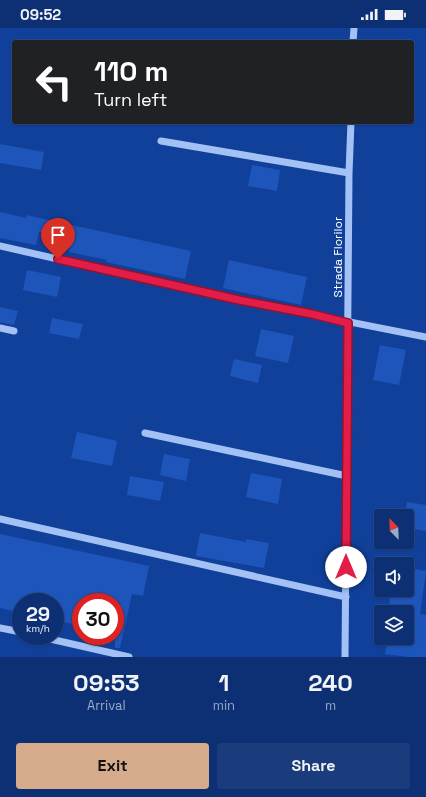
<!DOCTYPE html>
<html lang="en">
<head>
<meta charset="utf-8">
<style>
	:root { --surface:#0d3074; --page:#1b3c7c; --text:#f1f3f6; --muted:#9aa9c5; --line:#2d4b86; --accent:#d6ab8b }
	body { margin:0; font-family:"Space Grotesk",sans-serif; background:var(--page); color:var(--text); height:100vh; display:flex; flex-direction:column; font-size:15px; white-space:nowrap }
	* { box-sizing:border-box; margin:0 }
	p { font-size:13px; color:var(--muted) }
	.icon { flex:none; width:22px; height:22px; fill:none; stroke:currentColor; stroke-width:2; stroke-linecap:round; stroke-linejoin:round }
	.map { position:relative; height:629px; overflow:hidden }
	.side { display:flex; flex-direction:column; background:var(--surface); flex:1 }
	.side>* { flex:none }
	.hud { position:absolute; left:12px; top:12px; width:402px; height:84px; border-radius:4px; box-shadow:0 1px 3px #0004,0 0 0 1px var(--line); background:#202124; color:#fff; overflow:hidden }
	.needle { width:26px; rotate:337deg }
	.fabs { position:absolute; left:374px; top:481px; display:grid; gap:8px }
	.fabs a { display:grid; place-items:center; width:40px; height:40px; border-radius:4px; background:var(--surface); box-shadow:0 1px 3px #0004,0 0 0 1px var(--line); font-size:20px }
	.speed { position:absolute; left:12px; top:565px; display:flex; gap:8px; font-size:20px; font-weight:700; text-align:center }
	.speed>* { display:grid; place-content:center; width:52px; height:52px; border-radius:50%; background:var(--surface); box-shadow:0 1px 3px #0004,0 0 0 1px var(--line); line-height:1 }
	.speed small { font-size:10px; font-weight:400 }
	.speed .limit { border:6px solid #d22; background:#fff; color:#111 }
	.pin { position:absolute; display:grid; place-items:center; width:34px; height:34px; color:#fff; margin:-41px -17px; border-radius:50% 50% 50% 0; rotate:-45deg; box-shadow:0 0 4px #0007 }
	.pin .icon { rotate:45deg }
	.me { position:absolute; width:44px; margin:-22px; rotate:0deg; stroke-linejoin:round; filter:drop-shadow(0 0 3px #0008) }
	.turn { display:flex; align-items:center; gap:14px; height:84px; padding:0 16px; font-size:18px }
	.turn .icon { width:52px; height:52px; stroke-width:2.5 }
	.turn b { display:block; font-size:28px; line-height:34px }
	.eta { display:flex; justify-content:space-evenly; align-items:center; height:68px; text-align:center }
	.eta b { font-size:24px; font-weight:700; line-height:28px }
	.cta { display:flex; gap:8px; margin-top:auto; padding:8px 16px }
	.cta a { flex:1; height:46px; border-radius:4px; background:var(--accent); color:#111; font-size:16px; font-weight:700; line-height:46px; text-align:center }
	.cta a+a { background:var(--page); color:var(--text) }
	.status { display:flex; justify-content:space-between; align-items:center; height:28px; padding:0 20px; background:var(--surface); direction:ltr }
	.status svg { height:11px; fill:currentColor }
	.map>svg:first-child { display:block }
</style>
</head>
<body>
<div class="status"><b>09:52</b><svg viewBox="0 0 49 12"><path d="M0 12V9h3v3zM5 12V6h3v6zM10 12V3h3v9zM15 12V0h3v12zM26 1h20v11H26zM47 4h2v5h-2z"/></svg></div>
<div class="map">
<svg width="426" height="629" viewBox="0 0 426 629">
	<rect width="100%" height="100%" fill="#11409b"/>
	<path fill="#1e55ba" d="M0 116 44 124 41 142 0 135Z
		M252 137 280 142 277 163 248 158Z
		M0 184 26 190V187L191 223 185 251 106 234 107 232 69 224 72 211 39 204 36 217 0 210Z
		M229 232 307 249 301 277 223 260Z
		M27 242 61 249 57 269 23 262Z
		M0 279 18 283 14 297 0 294Z
		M52 290 83 296 79 311 49 305Z
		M261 301 294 308 288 335 255 328Z
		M380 317 406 322 399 357 373 352Z
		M234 331 262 337 258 355 230 348Z
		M77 404 117 413 112 438 71 430Z
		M164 426 190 431 186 453 160 447Z
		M251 445 282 451 278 476 246 469Z
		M130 448 164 454 160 473 127 467Z
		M407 474 426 477V503L407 500V488H405Z
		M200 505 246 514V511L269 515 264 540 196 528Z
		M0 506 149 538 143 568 132 566 120 620H115V574H81V598L55 592V574H21V585L0 580Z
		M407 540 426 543 420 586 426 587V629H408L385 626 388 610H407V584H388L391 562H407Z"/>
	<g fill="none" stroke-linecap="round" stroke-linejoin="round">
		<path stroke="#a4c1f5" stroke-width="7" d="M353 14 354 0
			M161 113 349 145
			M0 218 239 272 426 309
			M0 300 14 303
			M145 405 347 448
			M0 491 346 569
			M0 600 21 604
			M37 608 129 629
			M345 629 349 145 351 94"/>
	</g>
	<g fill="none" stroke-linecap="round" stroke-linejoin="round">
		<defs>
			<path id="route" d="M58 231 239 272 312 286 348 295 346 539"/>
		</defs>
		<use href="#route" stroke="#92132f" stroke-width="10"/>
		<use href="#route" stroke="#e11d48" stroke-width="7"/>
	</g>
	<g text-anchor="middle" stroke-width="4" stroke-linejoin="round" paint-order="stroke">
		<g font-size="12" fill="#fff" stroke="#11409b">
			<text transform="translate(338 229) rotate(-90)" y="4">Strada Florilor</text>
		</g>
	</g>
</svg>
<div class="fabs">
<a><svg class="needle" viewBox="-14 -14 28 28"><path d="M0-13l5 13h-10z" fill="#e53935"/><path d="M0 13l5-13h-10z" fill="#9aa9c5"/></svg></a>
<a><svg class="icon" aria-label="sound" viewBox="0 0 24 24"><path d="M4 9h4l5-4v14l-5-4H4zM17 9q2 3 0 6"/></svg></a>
<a><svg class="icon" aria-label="layers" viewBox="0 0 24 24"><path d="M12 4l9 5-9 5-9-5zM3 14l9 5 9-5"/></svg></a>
</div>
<div class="speed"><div>29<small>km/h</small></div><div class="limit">30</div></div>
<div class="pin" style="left:58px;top:231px;background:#d93025"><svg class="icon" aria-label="arrive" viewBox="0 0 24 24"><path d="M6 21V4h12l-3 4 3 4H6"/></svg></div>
<svg class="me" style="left:346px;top:539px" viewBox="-20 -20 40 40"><circle r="19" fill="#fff"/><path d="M0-13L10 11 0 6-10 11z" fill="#e11d48"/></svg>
<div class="hud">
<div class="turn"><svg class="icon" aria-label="left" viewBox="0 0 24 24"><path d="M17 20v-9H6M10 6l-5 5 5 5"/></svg><div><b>110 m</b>Turn left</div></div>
</div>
</div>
<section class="side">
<div class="eta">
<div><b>09:53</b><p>Arrival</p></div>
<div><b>1</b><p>min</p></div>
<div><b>240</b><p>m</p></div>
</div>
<div class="cta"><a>Exit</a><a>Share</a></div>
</section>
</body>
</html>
